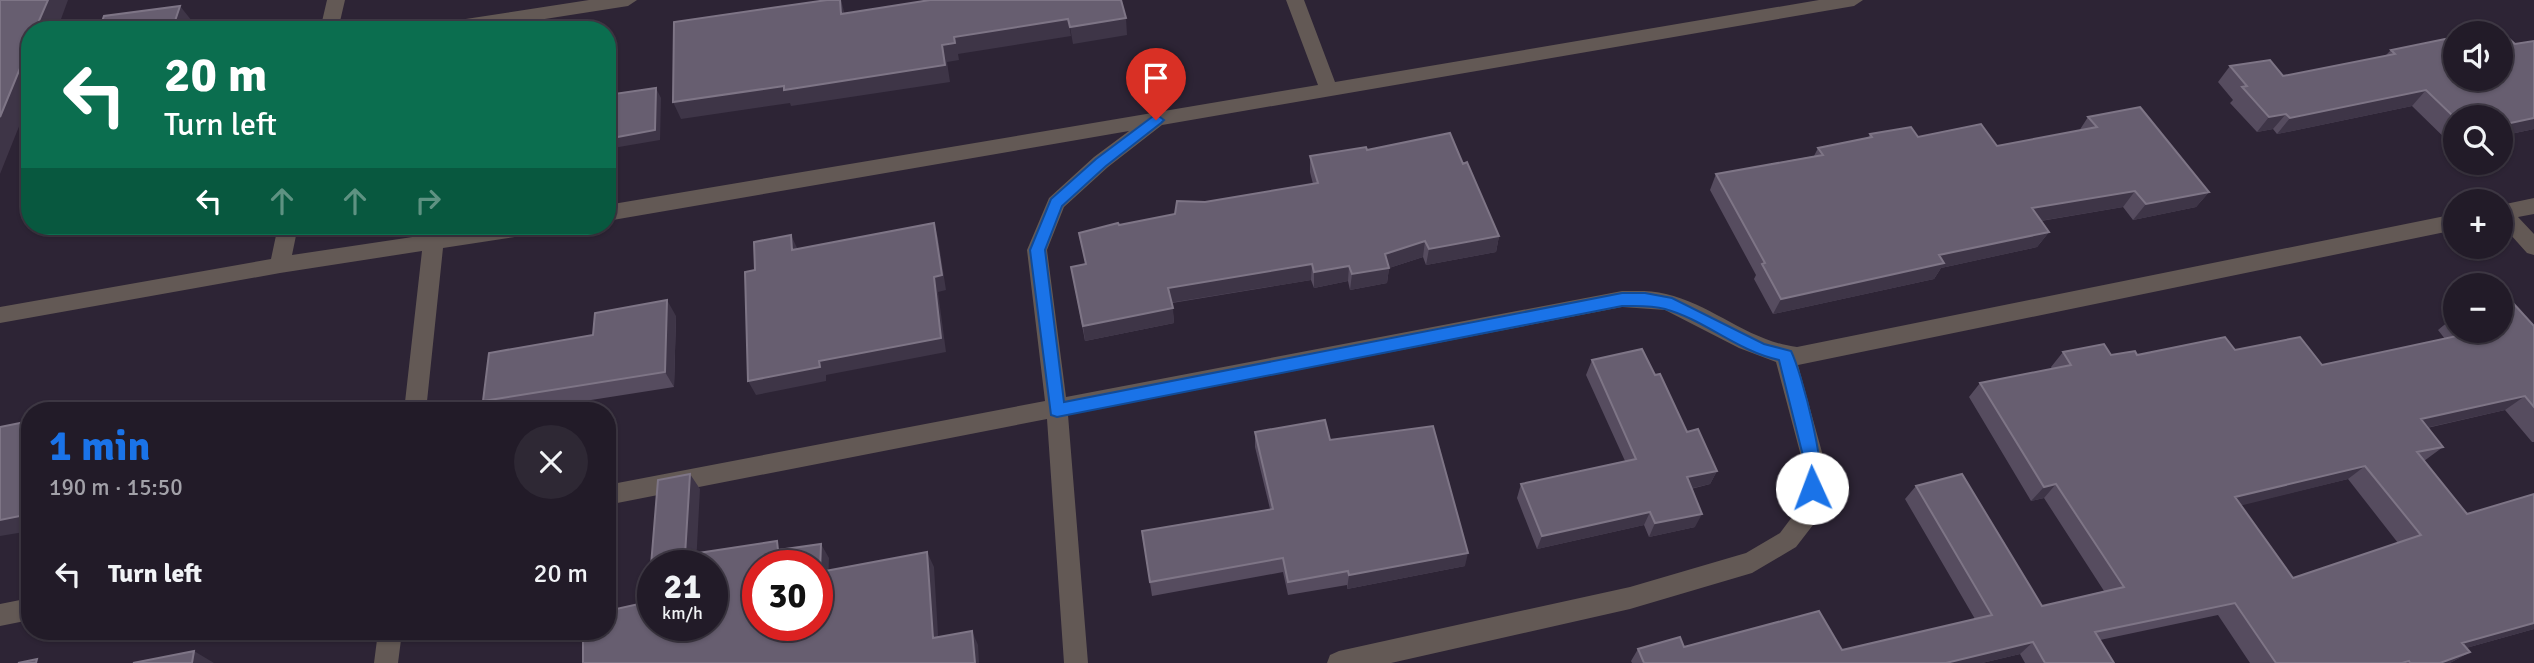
<!DOCTYPE html>
<html lang="en">
<head>
<meta charset="utf-8">
<style>
	:root { --surface:#221b28; --page:#2e2834; --text:#f1f3f6; --muted:#a2a1a8; --line:#3f3945; --accent:#1a73e8 }
	body { margin:0; font-family:Signika,sans-serif; background:var(--page); color:var(--text); height:100vh; display:flex; flex-direction:column; font-size:26px; white-space:nowrap }
	* { box-sizing:border-box; margin:0 }
	p { font-size:23px; color:var(--muted) }
	.icon { flex:none; width:38px; height:38px; fill:none; stroke:currentColor; stroke-width:2; stroke-linecap:round; stroke-linejoin:round }
	.map { position:relative; flex:1; overflow:hidden }
	.drawer { position:absolute; left:21px; top:402px; width:595px; height:238px; display:flex; flex-direction:column; background:var(--surface); border-radius:28px; box-shadow:0 2px 5px #0004,0 0 0 2px var(--line) }
	.drawer>* { flex:none }
	.hud { position:absolute; left:21px; top:21px; width:595px; height:214px; border-radius:28px; box-shadow:0 2px 5px #0004,0 0 0 2px var(--line); background:#0b6e4f; color:#fff; overflow:hidden }
	.fabs { position:absolute; left:2443px; top:21px; display:grid; gap:14px }
	.fabs a { display:grid; place-items:center; width:70px; height:70px; border-radius:50%; background:var(--surface); box-shadow:0 2px 5px #0004,0 0 0 2px var(--line); font-size:35px }
	.speed { position:absolute; left:637px; top:550px; display:flex; gap:14px; font-size:35px; font-weight:700; text-align:center }
	.speed>* { display:grid; place-content:center; width:91px; height:91px; border-radius:50%; background:var(--surface); box-shadow:0 2px 5px #0004,0 0 0 2px var(--line); line-height:1 }
	.speed small { font-size:18px; font-weight:400 }
	.speed .limit { border:10px solid #d22; background:#fff; color:#111 }
	.pin { position:absolute; display:grid; place-items:center; width:60px; height:60px; color:#fff; margin:-72px -30px; border-radius:50% 50% 50% 0; rotate:-45deg; box-shadow:0 0 7px #0007 }
	.pin .icon { rotate:45deg }
	.me { position:absolute; width:77px; margin:-38px; rotate:358deg; stroke-linejoin:round; filter:drop-shadow(0 0 5px #0008) }
	.turn { display:flex; align-items:center; gap:24px; height:147px; padding:0 28px; font-size:32px }
	.turn .icon { width:91px; height:91px; stroke-width:2.5 }
	.turn b { display:block; font-size:49px; line-height:60px }
	.lanes { display:flex; align-items:center; height:66px; padding:0 28px; background:#0003; justify-content:center; gap:35px; direction:ltr }
	.lanes .off { opacity:.35 }
	.round { display:grid; place-items:center; flex:none; width:74px; height:74px; border-radius:37px; background:var(--page) }
	.head { display:flex; align-items:center; justify-content:space-between; height:119px; padding:0 28px }
	h1 { font-size:42px; font-weight:700; line-height:52px; color:var(--accent) }
	ul { padding:0; list-style:none }
	li { display:flex; align-items:center; gap:21px; height:105px; padding:0 28px }
	li div { flex:1 }
	li b { display:block; font-size:26px }
	li em { font-style:normal }
	.map>svg:first-child { display:block }
</style>
</head>
<body>
<div class="map">
<svg width="2534" height="663" viewBox="0 0 2534 663">
	<rect width="100%" height="100%" fill="#2d2435"/>
	<g fill="none" stroke-linecap="round" stroke-linejoin="round">
		<path fill="#635955" fill-rule="evenodd" d="M327 0H345L338 30H320Z
			M589 0H637L628 6 475 30H424L433 24Z
			M1286 0H1304L1335 82 1819 0H1863L1854 6 1162 125 1108 167 1064 207 1047 250 1066 397 1622 291C1636 291 1652 290 1666 294 1713 305 1748 341 1797 347L2455 214V230L1798 365 1823 456 1824 488 1813 525 1796 547 1752 573 1630 609 1391 663H1327L1330 655 1339 651 1630 587 1746 553 1780 533 1795 513 1802 488 1801 456 1776 362 1739 348 1665 310 1622 307 1068 415 1088 663H1064L1047 419 607 505V485L1045 401 1027 250 1049 198 1094 157 1129 131 607 221V205L1318 85Z
			M2534 198V214L2518 217 2534 234V255L2527 253 2501 224V205Z
			M278 226H298L292 255 486 226H545L542 231 535 234 443 248 426 411H404L422 251 280 273 0 323V307L271 259Z
			M30 598V620L0 626V604Z
			M378 632H402L398 663H374Z"/>
	</g>
	<path fill="#564c5f" fill-rule="evenodd" d="M2534 41V129L2501 136 2455 117V146L2454 147 2412 106 2277 134 2273 129 2257 132 2230 103 2233 100 2218 82 2230 66 2283 76 2385 56 2391 50 2515 44Z
		M2088 117 2209 192 2196 207 2133 220 2123 207 2041 221 2049 232 2037 247 1941 268 1934 279 1773 314 1754 279 1756 275 1710 190 1716 174 1814 156 1818 148 1868 138 1870 134 1918 137 1997 146 2079 131Z
		M1367 150 1463 164 1499 236 1496 252 1426 265 1423 257 1389 268 1387 283 1350 290 1348 281 1314 288 1311 280 1172 303 1174 323 1085 341 1071 267 1085 264 1175 214 1205 202 1313 184 1310 172V156Z
		M676 316 674 387 521 411H492L483 401 593 335Z
		M2455 316V331H2501L2534 326V442H2532L2505 410 2427 428 2443 447 2424 461 2467 514 2534 494V629L2466 648 2470 652 2450 663H2250L2218 615 2100 640 2114 663H2025L2020 654 1982 663H1632L1631 661 1638 649 1684 647 1842 650 1975 619 1905 499 1916 486 2042 606 2104 591 2044 498 2031 501 1969 397 1980 383 2052 369 2051 367 2063 352 2111 355H2137L2235 350 2322 365 2445 339 2438 330ZM2348 479 2398 543 2293 578 2240 505Z
		M1592 360 1655 375 1687 432 1717 471 1710 484 1691 489 1695 527 1649 537 1644 525 1537 549 1517 498 1521 484 1625 461 1586 375Z
		M1255 432 1330 440 1465 566 1347 589V585L1288 595 1283 572 1152 596 1142 531 1270 509 1255 447Z"/>
	<path fill="#3e3547" d="M48 0H68L57 30H35Z
		M841 0 845 15 841 14Z
		M180 6 192 21 189 30H172Z
		M1126 18 1127 35 1073 44 1070 27Z
		M1068 19 1071 36 958 54 959 60 947 62 950 82 791 106 790 103 681 119 673 102 942 45 954 37Z
		M30 44V99L0 174V117Z
		M656 88 661 98 660 140 607 149V139Z
		M2426 90 2412 106 2277 134 2290 118Z
		M2286 114 2273 129 2257 132 2269 117Z
		M2534 118V129L2501 136V125Z
		M2135 191 2123 207 2021 224 2032 208Z
		M2209 192 2196 207 2133 220 2146 204Z
		M934 223 938 238 946 290 938 292 946 352 826 375V381L756 395 748 381 819 361 934 277Z
		M38 226H103L49 235Z
		M2049 232 2037 247 1941 268 1934 279 1773 314 1781 299 1939 255Z
		M791 235 798 250H792Z
		M1499 236 1496 252 1426 265 1429 249Z
		M1425 241 1423 257 1389 268 1387 283 1350 290 1352 274 1385 254Z
		M1312 264 1311 280 1169 303 1168 288Z
		M1349 266 1348 281 1314 288V272Z
		M667 300 676 316 674 387 665 372Z
		M1173 308 1174 323 1085 341 1083 326Z
		M2525 396 2505 410 2403 433 2421 419Z
		M2365 466 2348 479 2219 511 2235 497Z
		M1717 471 1710 484 1680 491 1687 477Z
		M690 474 700 489 696 565 685 555Z
		M2056 484 2044 498 2031 501 2044 487Z
		M1650 512 1644 525 1537 549 1542 536Z
		M30 514V531L0 536V520Z
		M1702 514 1695 527 1649 537 1655 523Z
		M821 544 829 558 828 586 820 572Z
		M927 552 934 567 939 651 933 638Z
		M1468 553 1465 566 1347 589 1349 575Z
		M2534 623V629L2441 655 2462 643Z
		M972 631 978 645 979 663H975Z
		M2033 642 2020 654 1982 663H1946Z
		M194 651 214 663H192Z
		M2470 652 2450 663H2440Z"/>
	<path fill="#675e70" stroke="#7e7586" stroke-width="2" fill-rule="evenodd" d="M0 0H48L35 30H30V44L0 117Z
		M827 0H840L841 14 930 0H1121L1126 18 1070 27 1068 19 954 37 955 43 942 45 945 65 784 90V86L673 102 674 22Z
		M180 6 172 30H99L104 16Z
		M2498 29 2515 44 2534 41V118L2501 125V117L2455 118 2426 90 2290 118 2286 114 2269 117 2242 87 2247 86 2230 66 2270 60 2283 76 2395 54 2391 50 2455 37V79H2501V33H2477Z
		M656 88 655 130 607 139V95Z
		M2140 107 2209 192 2146 204 2135 191 2032 208 2049 232 1939 255 1944 263 1781 299 1762 264 1765 263 1716 174 1823 155 1818 148 1872 137 1870 134 1911 127 1918 137 1981 124 1997 146 2097 127 2088 117Z
		M1450 133 1463 164 1467 162 1499 236 1429 249 1425 241 1385 254 1389 268 1352 274 1349 266 1314 272 1312 264 1168 288 1173 308 1083 326 1071 267 1086 264 1079 233 1118 223 1119 225 1175 214 1177 201 1205 202 1318 183 1310 156 1366 147 1367 150Z
		M934 223 942 275 934 277 941 338 819 361 820 367 748 381 745 272 755 270 754 242 791 235 792 250Z
		M667 300 665 372 483 401 489 353 593 335 595 313Z
		M2513 303 2534 326V407L2525 396 2421 419 2443 447 2417 452 2467 514 2534 494V623L2462 643 2470 652 2440 663H2410L2409 661 2402 663H2276L2235 603 2095 632 2114 663H2045L2033 642 1946 663H1644L1638 649 1680 637 1684 647 1819 611 1842 650 1992 615 1916 486 1962 474 2042 606 2124 587 2056 484 2044 487 1980 383 2071 365 2063 352 2104 344 2111 355 2135 351 2137 355 2225 337 2235 350 2300 337 2322 365 2471 333 2469 331H2501V306ZM2365 466 2421 535 2293 578 2235 497Z
		M1642 349 1655 375 1660 374 1687 432 1698 429 1717 471 1687 477 1702 514 1655 523 1650 512 1542 536 1521 484 1636 459 1592 360Z
		M1325 420 1330 440 1433 426 1468 553 1349 575 1348 571 1288 582 1283 558 1150 582 1142 531 1273 509 1255 432Z
		M30 421V514L0 520V427Z
		M690 474 685 555 777 541 778 550 821 544 820 572 927 552 933 638 972 631 975 663H583V632H607V611L648 602 658 480ZM653 565H712V625H653ZM758 565H817V625H758Z
		M194 651 192 663H133Z
		M37 659 36 663H18Z"/>
	<path fill="#1a73e8" stroke="#114b97" stroke-width="2" d="M1156 114 1164 120 1161 123 1106 166 1062 206 1045 250 1064 402 1622 293H1645L1672 298 1764 344 1791 351C1802 373 1828 473 1819 494L1812 496 1806 494 1803 456 1779 360C1737 351 1705 320 1665 309 1651 305 1636 306 1622 306L1057 417 1051 415 1030 250 1051 199 1096 159Z"/>
</svg>
<div class="fabs">
<a><svg class="icon" aria-label="sound" viewBox="0 0 24 24"><path d="M4 9h4l5-4v14l-5-4H4zM17 9q2 3 0 6"/></svg></a>
<a><svg class="icon" aria-label="search" viewBox="0 0 24 24"><circle cx="10" cy="10" r="6"/><path d="M15 15l6 6"/></svg></a>
<a>+</a>
<a>−</a>
</div>
<div class="speed"><div>21<small>km/h</small></div><div class="limit">30</div></div>
<div class="pin" style="left:1156px;top:120px;background:#d93025"><svg class="icon" aria-label="arrive" viewBox="0 0 24 24"><path d="M6 21V4h12l-3 4 3 4H6"/></svg></div>
<svg class="me" style="left:1812px;top:488px" viewBox="-20 -20 40 40"><circle r="19" fill="#fff"/><path d="M0-13L10 11 0 6-10 11z" fill="#1a73e8"/></svg>
<div class="hud">
<div class="turn"><svg class="icon" aria-label="left" viewBox="0 0 24 24"><path d="M17 20v-9H6M10 6l-5 5 5 5"/></svg><div><b>20 m</b>Turn left</div></div>
<div class="lanes"><svg class="icon" aria-label="left" viewBox="0 0 24 24"><path d="M17 20v-9H6M10 6l-5 5 5 5"/></svg><svg class="icon off" aria-label="ahead" viewBox="0 0 24 24"><path d="M12 20V5M6 11l6-6 6 6"/></svg><svg class="icon off" aria-label="ahead" viewBox="0 0 24 24"><path d="M12 20V5M6 11l6-6 6 6"/></svg><svg class="icon off" aria-label="right" viewBox="0 0 24 24"><path d="M7 20v-9h11M14 6l5 5-5 5"/></svg></div>
</div>
<section class="drawer">
<div class="head"><div><h1>1 min</h1><p>190 m · 15:50</p></div><a class="round"><svg class="icon" aria-label="close" viewBox="0 0 24 24"><path d="M6 6l12 12M18 6L6 18"/></svg></a></div>
<ul>
<li><svg class="icon" aria-label="left" viewBox="0 0 24 24"><path d="M17 20v-9H6M10 6l-5 5 5 5"/></svg><div><b>Turn left</b></div><em>20 m</em></li>
</ul>
</section>
</div>
</body>
</html>
